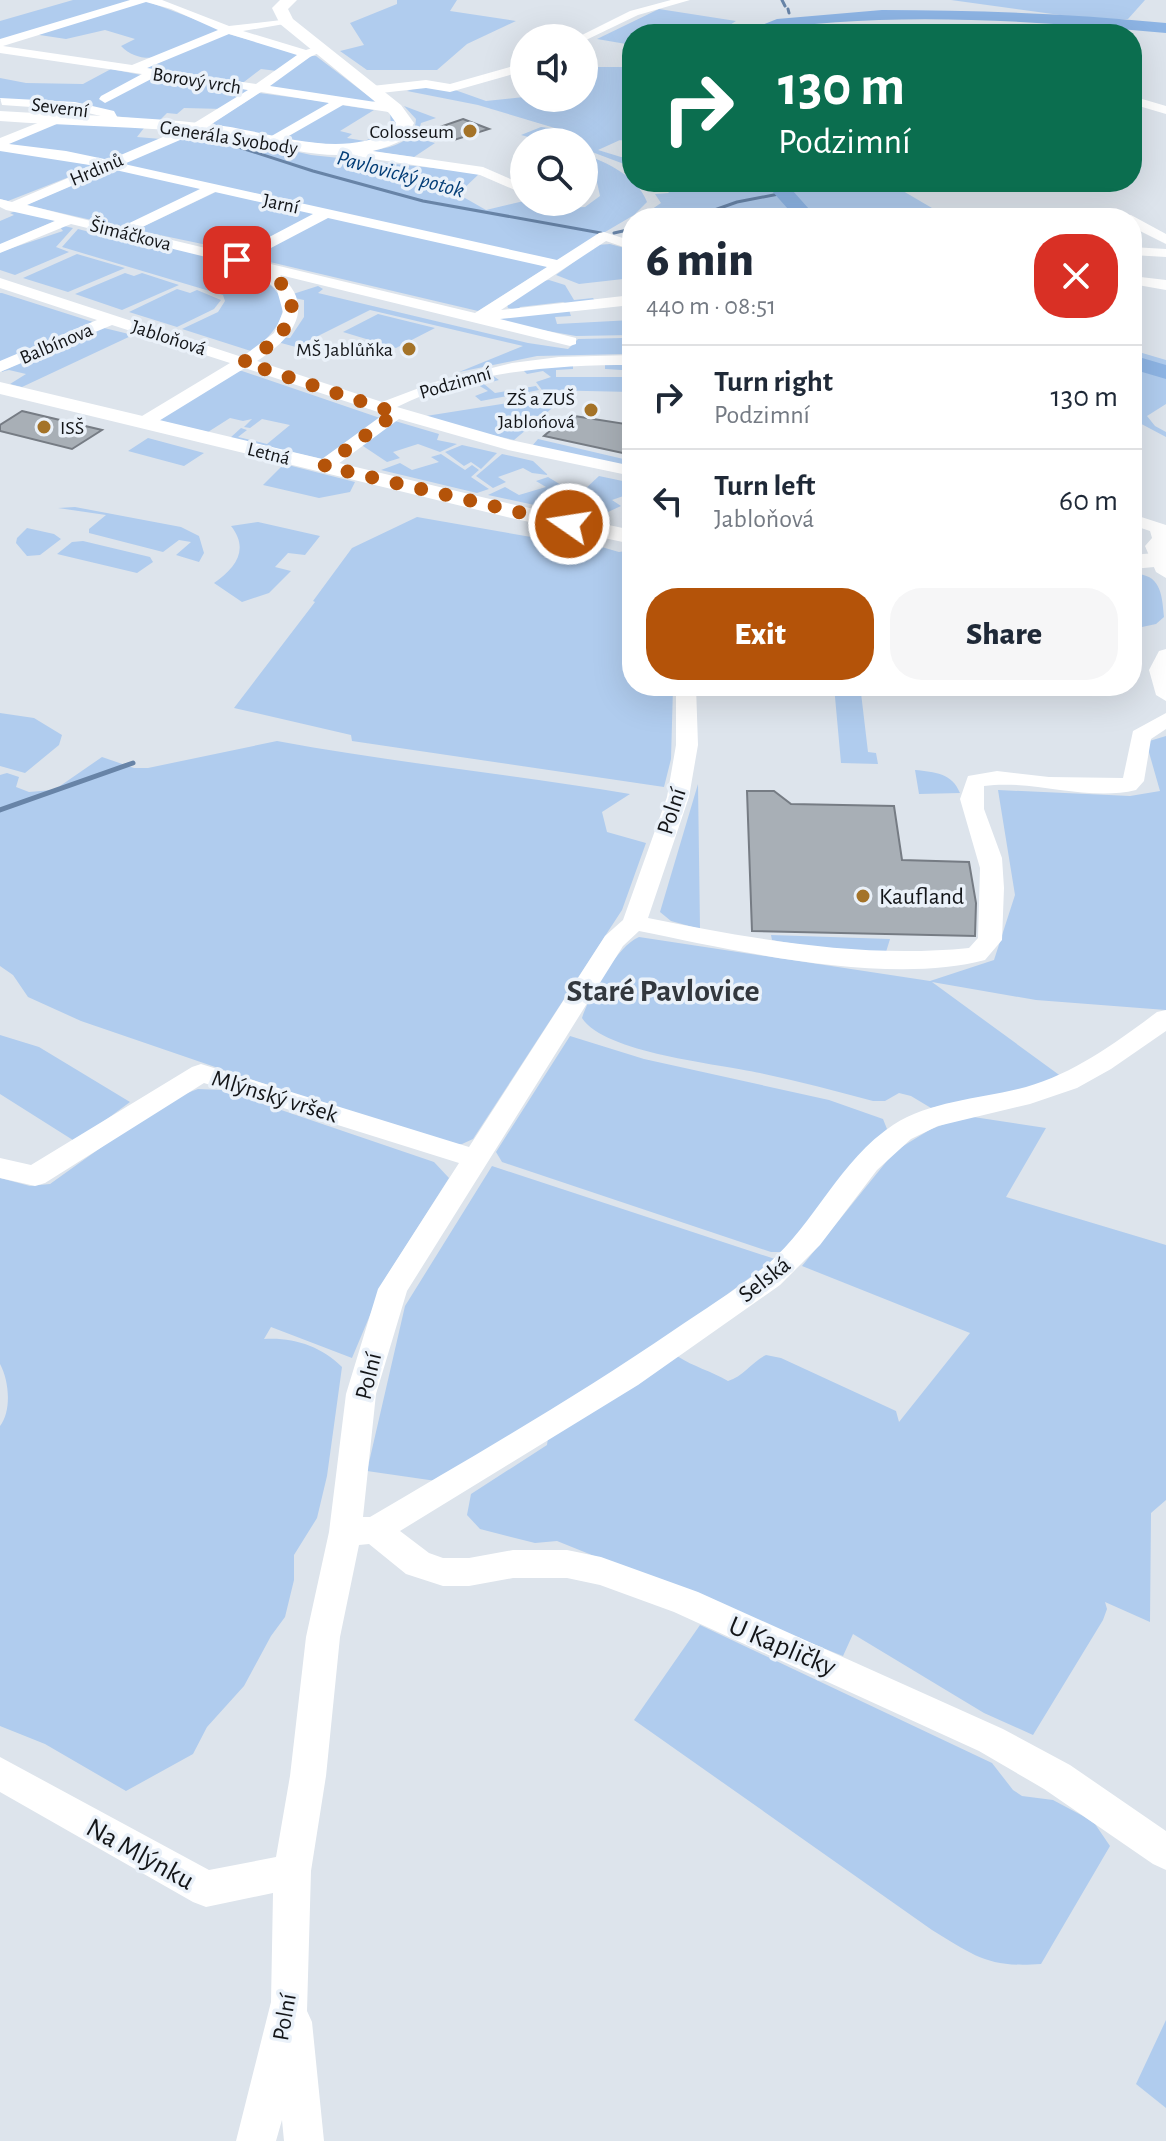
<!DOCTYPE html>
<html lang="en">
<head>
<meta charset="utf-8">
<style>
	:root { --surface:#fff; --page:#f6f6f7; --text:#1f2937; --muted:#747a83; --line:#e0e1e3; --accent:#b45309 }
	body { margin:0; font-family:"Alegreya Sans",sans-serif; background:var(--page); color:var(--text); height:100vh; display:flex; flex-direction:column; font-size:30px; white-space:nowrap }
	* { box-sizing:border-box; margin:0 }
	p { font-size:26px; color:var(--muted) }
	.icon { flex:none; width:44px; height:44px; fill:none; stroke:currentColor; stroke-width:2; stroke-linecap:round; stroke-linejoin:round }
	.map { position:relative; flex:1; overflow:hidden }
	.side { position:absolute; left:622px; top:208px; width:520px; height:488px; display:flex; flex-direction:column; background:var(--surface); border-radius:32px; box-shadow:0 8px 32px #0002 }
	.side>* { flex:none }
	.hud { position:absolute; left:622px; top:24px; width:520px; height:168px; border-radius:32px; box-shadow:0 8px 32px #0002; background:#0b6e4f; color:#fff; overflow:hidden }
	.fabs { position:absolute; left:510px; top:24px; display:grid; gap:16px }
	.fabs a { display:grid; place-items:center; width:88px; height:88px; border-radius:50%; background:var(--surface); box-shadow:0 8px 32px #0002; font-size:40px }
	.pin { position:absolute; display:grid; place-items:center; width:68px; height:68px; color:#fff; margin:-34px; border-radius:16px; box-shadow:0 4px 12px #0006 }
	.me { position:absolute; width:88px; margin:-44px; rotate:283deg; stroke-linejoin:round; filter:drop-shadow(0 0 6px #0008) }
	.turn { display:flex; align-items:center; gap:28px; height:168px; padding:0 24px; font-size:36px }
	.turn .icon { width:104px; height:104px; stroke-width:2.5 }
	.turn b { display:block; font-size:56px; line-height:68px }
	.round { display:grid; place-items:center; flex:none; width:84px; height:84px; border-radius:32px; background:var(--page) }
	.headline { display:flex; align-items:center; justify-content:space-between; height:136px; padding:0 24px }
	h1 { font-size:48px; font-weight:800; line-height:60px }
	.cta { display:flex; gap:16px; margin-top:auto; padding:16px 24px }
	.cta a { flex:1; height:92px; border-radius:32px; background:var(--accent); color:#fff; font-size:32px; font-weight:800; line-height:92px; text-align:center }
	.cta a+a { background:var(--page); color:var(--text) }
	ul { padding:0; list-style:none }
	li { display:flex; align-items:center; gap:24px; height:104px; padding:0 24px; border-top:2px solid var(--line) }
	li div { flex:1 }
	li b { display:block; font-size:30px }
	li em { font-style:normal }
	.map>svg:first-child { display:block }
</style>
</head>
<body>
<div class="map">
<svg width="1166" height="2141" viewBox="0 0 1166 2141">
	<rect width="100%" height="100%" fill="#dde4ec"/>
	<path fill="#b0ccee" d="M73 0H138L0 41V21Z
		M397 0H457L450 11 516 21 467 44 437 70H367L340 51 364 45 350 23 397 4Z
		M951 0H1145L1128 19 1097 20Z
		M146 1 224 30C193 43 149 75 121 46L135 39 105 30 66 39 33 34Z
		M659 9 736 21 716 34H632V45L597 39Z
		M225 33 302 55 277 71 261 69 240 85 142 70Z
		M311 56H316L375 101 366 104 265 88Z
		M584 67H632V142L566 131 620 140 598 150 621 157 632 156V167L584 149V142H546L521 135 541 127 558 129 478 105 407 91 418 87 455 90 486 101 524 97 584 98Z
		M111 69 146 76 99 101 156 76 250 90 224 109 184 108 177 114 167 113 159 121C105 117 54 104 0 100V78L26 83 83 84Z
		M259 93 328 102 329 104 274 137 213 126 214 122Z
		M341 105 374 110 340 131 352 134 347 138 365 141 391 127 390 111 397 118 396 133 360 147 281 140Z
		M404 106 436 118 421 123 417 138 435 143 414 157 370 151C384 148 415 146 416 119Z
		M59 121 144 128 137 137 161 139 108 161 4 145Z
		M210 132 311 155 480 173 458 194 486 210 524 201 538 202 551 209 585 207 600 196 593 164 584 154C608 163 638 177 647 202L634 215 554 262 118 164 193 133Z
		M0 148 97 166 8 201 0 199Z
		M112 168 205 189 122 227 26 205Z
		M660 182H916L903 191 949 218H735L726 212 700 218H639L661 203 655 194 669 193Z
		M218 191 314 212 315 215 245 253 136 230Z
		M16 211 57 220 0 245V221L14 215 10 213Z
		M329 216 549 266 478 311 253 258 252 255Z
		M64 226 73 228 56 247 69 252 15 275 0 270V252L63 231 60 227Z
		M78 229 132 243 144 240C175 248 298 269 281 317 277 330 262 342 254 352L182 329 218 312 225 301 223 295 62 247Z
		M610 244 632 250V278L579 284 556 275 597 245Z
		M77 254 125 268 68 292 23 278Z
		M125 273 134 276 142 273 179 285 122 310 75 294Z
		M549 280 565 285 574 300 593 298 596 302 570 305 563 302 520 307 518 310 508 308 507 305 542 281Z
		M318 286 323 289 318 293 528 343 568 349 578 339 623 338 632 352V358L624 354 537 356 459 372 523 346 370 310 296 347 281 343 280 337 290 338 304 317V300L294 298 293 294Z
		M177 289 190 293 197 290 221 300 214 309 177 327 129 312Z
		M0 293H2L93 322 0 365Z
		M569 310 571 316 555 317 557 324 632 320V335L576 336 502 323 496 317Z
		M378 314 435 328 396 348 343 332Z
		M100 327 133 335 22 387 10 384 26 374 9 370 0 372Z
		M1132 350 1166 360V404L1147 416 1155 426 1166 432V437L1132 419Z
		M605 363 632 364 627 377 632 378V392L542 390 536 382 551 377 543 371 527 374 522 369 573 364V369L556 370V377H622V370L605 369Z
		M235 371H242L380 418 322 459 230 438 241 428 247 430 238 437 267 444 290 425 262 419 250 428 244 427 252 419 243 421 230 418 208 432 156 420Z
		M492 375 499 380 484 384 495 393 536 386 539 390 481 401 475 396 488 391 478 385 463 390 456 385Z
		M508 403 557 404 514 440 441 424 426 416Z
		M395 421 439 434 437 440 457 444 440 452 418 444 393 452 400 458 387 462 360 444Z
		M148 438 204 453 184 466 128 451Z
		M538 439 632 461V468L532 446Z
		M462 445 497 453 481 469 471 462 464 466 445 452Z
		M441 454 465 470 472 465 479 470 471 477 489 489 477 493 381 470 400 463 412 470 439 462 431 457Z
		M502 454 533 461 548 475 532 473 523 468 498 477 506 482 493 488 476 476Z
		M284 464 355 482 350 492 319 498 263 485Z
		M599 476 632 483V493L612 500 621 506 608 512 586 499 594 496 584 490Z
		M548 477 566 488 560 491 572 497 557 510 488 495 505 487 519 495 546 487 536 481Z
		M75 507 181 527 199 536 204 553 199 562 176 555 191 542 179 540 163 552 89 533V529L106 515 58 508Z
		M417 517 537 538H547L553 533 619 552 632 550V686L673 687 671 759 664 787 352 741 351 735 234 708 315 602 313 601 352 548Z
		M258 522 320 536 305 555 288 553 275 567 291 571 269 593 242 602 214 583C235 568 250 550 231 526Z
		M27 528 54 534 61 539 40 555 27 556 16 543 17 538Z
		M83 541 150 557 153 562 137 573 57 554 72 542Z
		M1132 574C1160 573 1162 592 1164 617L1156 624 1142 627 1132 591Z
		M834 686H845L846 693H861L868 752 876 753 878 764 841 763Z
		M0 713 34 718 62 735 59 745 25 773 0 766Z
		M1166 736V1010L1036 1000 932 982 1062 1077 1028 1088 931 1108 911 1096 899 1093 885 1101H873C836 1091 798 1081 760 1073 719 1064 604 1053 582 1018 589 996 618 945 639 937L930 981 994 960 1015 895 998 790 1130 796 1160 791 1146 742Z
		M277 741C394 763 512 774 630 794L602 812 607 832 646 843 622 910 473 1139 462 1144 443 1145 81 1021 28 997 13 975 0 966V775L7 773 19 777 16 787 29 792 64 789 60 786 102 757 134 768H148Z
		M915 770C935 772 952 773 960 793L919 794Z
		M698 784 700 929 671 921 660 912Z
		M771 935 890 939 886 952 865 956 772 940Z
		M0 1035 39 1047 130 1102 76 1142 0 1094Z
		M570 1036 644 1059 829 1100 883 1119 887 1129 854 1161 784 1252H771L502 1162 496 1152Z
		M198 1089 222 1090 434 1162 449 1178 386 1277 352 1358 271 1327 264 1339C293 1337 321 1346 342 1367L327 1476 317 1518 294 1555V1580L285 1617 271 1636 244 1686 207 1727 193 1754 126 1791 45 1744 0 1726V1426C12 1411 9 1380 0 1364V1178L30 1186 50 1184 166 1101Z
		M967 1116 1046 1128 1006 1197 1166 1245V1500L1151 1513 1150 1622 1105 1602 1107 1609 1103 1620 1033 1735 984 1713 853 1634 843 1656 557 1541 535 1543 480 1529 467 1515 471 1494 547 1445 548 1438 677 1356C694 1367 711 1371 728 1381 743 1377 752 1362 766 1355L781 1358 896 1411 899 1422 970 1333 802 1266 895 1151 931 1129Z
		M492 1166 775 1259 672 1335 443 1482 367 1471 405 1306Z
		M700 1625 992 1763 1013 1790 1022 1796 1053 1800 1083 1816 1095 1824 1110 1846 1041 1964C988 1968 975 1956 932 1930L634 1720Z
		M1166 2020V2108L1136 2084Z"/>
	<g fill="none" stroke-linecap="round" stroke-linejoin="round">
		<path stroke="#6884a7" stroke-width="3" d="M782 0 785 6
			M788 9 789 13
			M195 133 313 171 423 201 601 233
			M692 218 737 202 784 193
			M614 233 632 229"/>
		<path stroke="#6884a7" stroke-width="5" d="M0 810 133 763"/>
		<path fill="#8db4e4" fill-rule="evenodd" d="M882 10C977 10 1071 14 1166 23V33C1071 24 974 17 879 20 850 21 822 23 793 26 775 29 759 34 740 34L777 19Z
			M764 182H785L817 218H796Z
			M1132 355 1166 365V379L1132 369Z"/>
	</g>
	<path fill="#a8afb6" stroke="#767c84" stroke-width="2" d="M463 119 489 129 454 140 428 131Z
		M22 411 102 430 72 449 0 431V425Z
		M568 415 632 425V455L544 436Z
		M747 791H774L791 804 894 806 902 860 969 862 976 903 975 936 752 931Z"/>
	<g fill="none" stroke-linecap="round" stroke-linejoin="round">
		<path fill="#fff" fill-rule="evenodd" d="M130 0H162L229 26 290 19V23L243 31 306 50 319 46 325 50 310 57 270 86 395 105 401 109 395 113 343 105 273 145 266 141 268 138 329 103 261 92 201 131 124 164 557 260 599 233 604 232 632 241V250L606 241 501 310 632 295V305L500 319 576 338V344L570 346 280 275C318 308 290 341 257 361L382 402 435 382 512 363 559 357 632 355V365C554 365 468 371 397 407L511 440 632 466V476L508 450 399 419 330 470H318L315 466 318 462 384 414 245 368 149 427H137L135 423 137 419 230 363 112 325 0 372V361L97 320 0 288V278L242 357 274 333 283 312 277 290 251 268 71 224 0 253V244L55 221 6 210 0 207V199L12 202 96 166 0 151V138L60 114 64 115V121L9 144 66 151 109 160 191 125 248 90 157 76 105 103 99 99 101 96 142 74 0 53V39ZM146 2 171 9 218 30 132 65 3 46ZM229 34 297 55 256 84 147 68ZM111 169 200 189 119 228 27 205ZM215 192 313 214 235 255 134 231ZM328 218 547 267 475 313 250 259Z
			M671 0H690L638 15 586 40 576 38 630 11Z
			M524 63V71L450 92 426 88 372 94 366 90 372 86 426 80 450 84Z
			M1132 96 1166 106V114L1132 104Z
			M0 98 75 102 114 111 120 122 109 125 105 117 75 110 2 105Z
			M345 147 483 167 524 185V194L480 175 340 154 338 151Z
			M1087 209 1131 215 1166 234V244L1132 227V218H954L952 215 959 211Z
			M1132 247 1166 249V257L1132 255Z
			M1132 276 1166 280V290L1132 284Z
			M1132 514 1166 525V578L1156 572 1145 546 1152 538 1150 531 1132 525Z
			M1166 649V701L1156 695 1149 670 1159 651Z
			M676 686H696L698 745 689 797 648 918C754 939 860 959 969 948L978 938 980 868 960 799 968 776 997 771 1049 777 1123 778 1133 731 1166 713V729L1151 739 1144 781 1136 790C1087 802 1033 779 984 786V809L1002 858 1004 888 1002 940 985 960C888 986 737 951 639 931L623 946 407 1291 376 1394 363 1517H370C472 1457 576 1397 674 1330 705 1309 739 1288 768 1264 815 1223 840 1160 893 1125 932 1100 983 1099 1026 1087 1075 1073 1117 1042 1157 1012L1166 1010V1031L1111 1069 1077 1088 1030 1104 938 1126 911 1139 877 1170 820 1245 780 1285 638 1385 400 1531 429 1553 443 1558H469L513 1550H567L601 1557 698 1592 1003 1729 1070 1765 1166 1831V1870L1153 1864 1044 1789 979 1751 674 1612 600 1585 567 1578H513L469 1586H443L406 1574 369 1544 359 1545 340 1637 326 1776 311 1871 307 2011 312 2022 324 2141H284L282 2120 276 2141H236L271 2002 273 1893 206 1907 193 1902 0 1792V1757L209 1870 276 1857 290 1776 306 1637 329 1532 346 1394 378 1289 459 1163 204 1083 45 1183 35 1186 0 1178V1158L31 1165 192 1067 201 1064 469 1147 605 936 623 920 667 797 676 745Z"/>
		<path fill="#fff" fill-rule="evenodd" d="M0 382 511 504 632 530V544L511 518 0 394Z
			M1166 552V566L1132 569V555Z"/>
		<path fill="#fff" fill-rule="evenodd" d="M280 0H297L288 9 293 19 401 105 414 123 407 138C338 174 281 143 209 134 140 126 69 126 0 121V111C69 115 139 116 208 124 270 130 334 161 393 131L396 123 389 113 280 24 272 8Z"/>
	</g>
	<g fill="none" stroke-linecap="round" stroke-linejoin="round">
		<path stroke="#b45309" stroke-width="14" stroke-dasharray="0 25.2" d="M237 260C248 265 262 269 272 276 316 307 277 346 243 362L396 413 324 466 569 524"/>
	</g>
	<g fill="#a47328" stroke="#eaf1f9" stroke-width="3">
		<circle cx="470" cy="131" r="8"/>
		<circle cx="409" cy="349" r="8"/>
		<circle cx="591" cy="410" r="8"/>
		<circle cx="44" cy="427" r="8"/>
		<circle cx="863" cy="896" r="8"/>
	</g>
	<g text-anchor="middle" stroke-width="7" stroke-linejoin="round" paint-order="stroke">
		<g font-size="20" fill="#131518" stroke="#eaf1f9">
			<text transform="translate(197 80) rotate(9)" y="7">Borový vrch</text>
			<text transform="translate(60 107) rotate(7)" y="7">Severní</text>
			<text transform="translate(229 137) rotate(9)" y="7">Generála Svobody</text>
			<text transform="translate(96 169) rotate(-23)" y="7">Hrdinů</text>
			<text transform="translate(281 203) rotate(12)" y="7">Jarní</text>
			<text transform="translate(131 234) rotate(14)" y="7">Šimáčkova</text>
			<text transform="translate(169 337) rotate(18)" y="7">Jabloňová</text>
			<text transform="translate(56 343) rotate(-23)" y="7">Balbínova</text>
			<text transform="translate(455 382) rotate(-16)" y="7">Podzimní</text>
			<text transform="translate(269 453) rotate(14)" y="7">Letná</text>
		</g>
		<g font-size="20" fill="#131518" stroke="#eaf1f9" text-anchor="end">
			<text x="454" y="138">Colosseum</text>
			<text x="393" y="356">MŠ Jablůňka</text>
			<text x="575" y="405">ZŠ a ZUŠ<tspan x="575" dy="23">Jablońová</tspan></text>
			<text x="60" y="434" text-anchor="start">ISŠ</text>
		</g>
		<g font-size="22" font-style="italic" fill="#043e77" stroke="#eaf1f9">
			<text transform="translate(401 173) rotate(15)" y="8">Pavlovický potok</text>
		</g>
		<g font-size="24" fill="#131518" stroke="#eaf1f9">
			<text transform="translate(671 811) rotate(-72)" y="8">Polní</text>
			<text transform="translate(275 1096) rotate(17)" y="8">Mlýnský vršek</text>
			<text transform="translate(764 1279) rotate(-38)" y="8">Selská</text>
			<text transform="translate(368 1376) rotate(-76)" y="8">Polní</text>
			<text transform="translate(284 2017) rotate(-80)" y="8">Polní</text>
		</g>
		<g font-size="24" fill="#131518" stroke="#eaf1f9" text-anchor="start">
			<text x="879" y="904">Kaufland</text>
		</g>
		<g font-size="28" fill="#131518" stroke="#eaf1f9">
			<text transform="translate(783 1645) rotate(23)" y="10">U Kapličky</text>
			<text transform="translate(141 1853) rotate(29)" y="10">Na Mlýnku</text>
		</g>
		<g font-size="32" font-weight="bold" fill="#33383e" stroke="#eaf1f9">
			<text x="663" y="1001">Staré Pavlovice</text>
		</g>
	</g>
</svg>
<div class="fabs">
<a><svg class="icon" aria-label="sound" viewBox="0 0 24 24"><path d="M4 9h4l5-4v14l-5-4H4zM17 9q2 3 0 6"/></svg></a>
<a><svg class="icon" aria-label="search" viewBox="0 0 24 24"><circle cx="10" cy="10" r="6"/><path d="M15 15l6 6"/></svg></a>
</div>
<div class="pin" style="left:237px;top:260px;background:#d93025"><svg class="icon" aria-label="arrive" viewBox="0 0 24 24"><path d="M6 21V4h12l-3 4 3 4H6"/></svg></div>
<svg class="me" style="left:569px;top:524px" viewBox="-20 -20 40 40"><circle r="17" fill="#b45309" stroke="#fff" stroke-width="3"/><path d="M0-11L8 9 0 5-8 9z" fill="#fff"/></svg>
<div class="hud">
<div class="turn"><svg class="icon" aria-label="right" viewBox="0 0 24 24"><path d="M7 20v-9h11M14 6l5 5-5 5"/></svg><div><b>130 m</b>Podzimní</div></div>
</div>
<section class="side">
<div class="headline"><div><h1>6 min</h1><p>440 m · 08:51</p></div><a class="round" style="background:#d93025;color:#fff"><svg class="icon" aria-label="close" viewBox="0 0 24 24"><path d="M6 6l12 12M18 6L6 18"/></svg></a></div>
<ul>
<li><svg class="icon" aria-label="right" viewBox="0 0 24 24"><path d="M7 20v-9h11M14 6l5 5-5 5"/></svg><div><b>Turn right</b><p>Podzimní</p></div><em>130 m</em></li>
<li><svg class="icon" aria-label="left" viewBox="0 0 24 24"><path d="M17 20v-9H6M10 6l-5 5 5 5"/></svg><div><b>Turn left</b><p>Jabloňová</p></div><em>60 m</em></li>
</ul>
<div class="cta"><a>Exit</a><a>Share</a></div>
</section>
</div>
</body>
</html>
